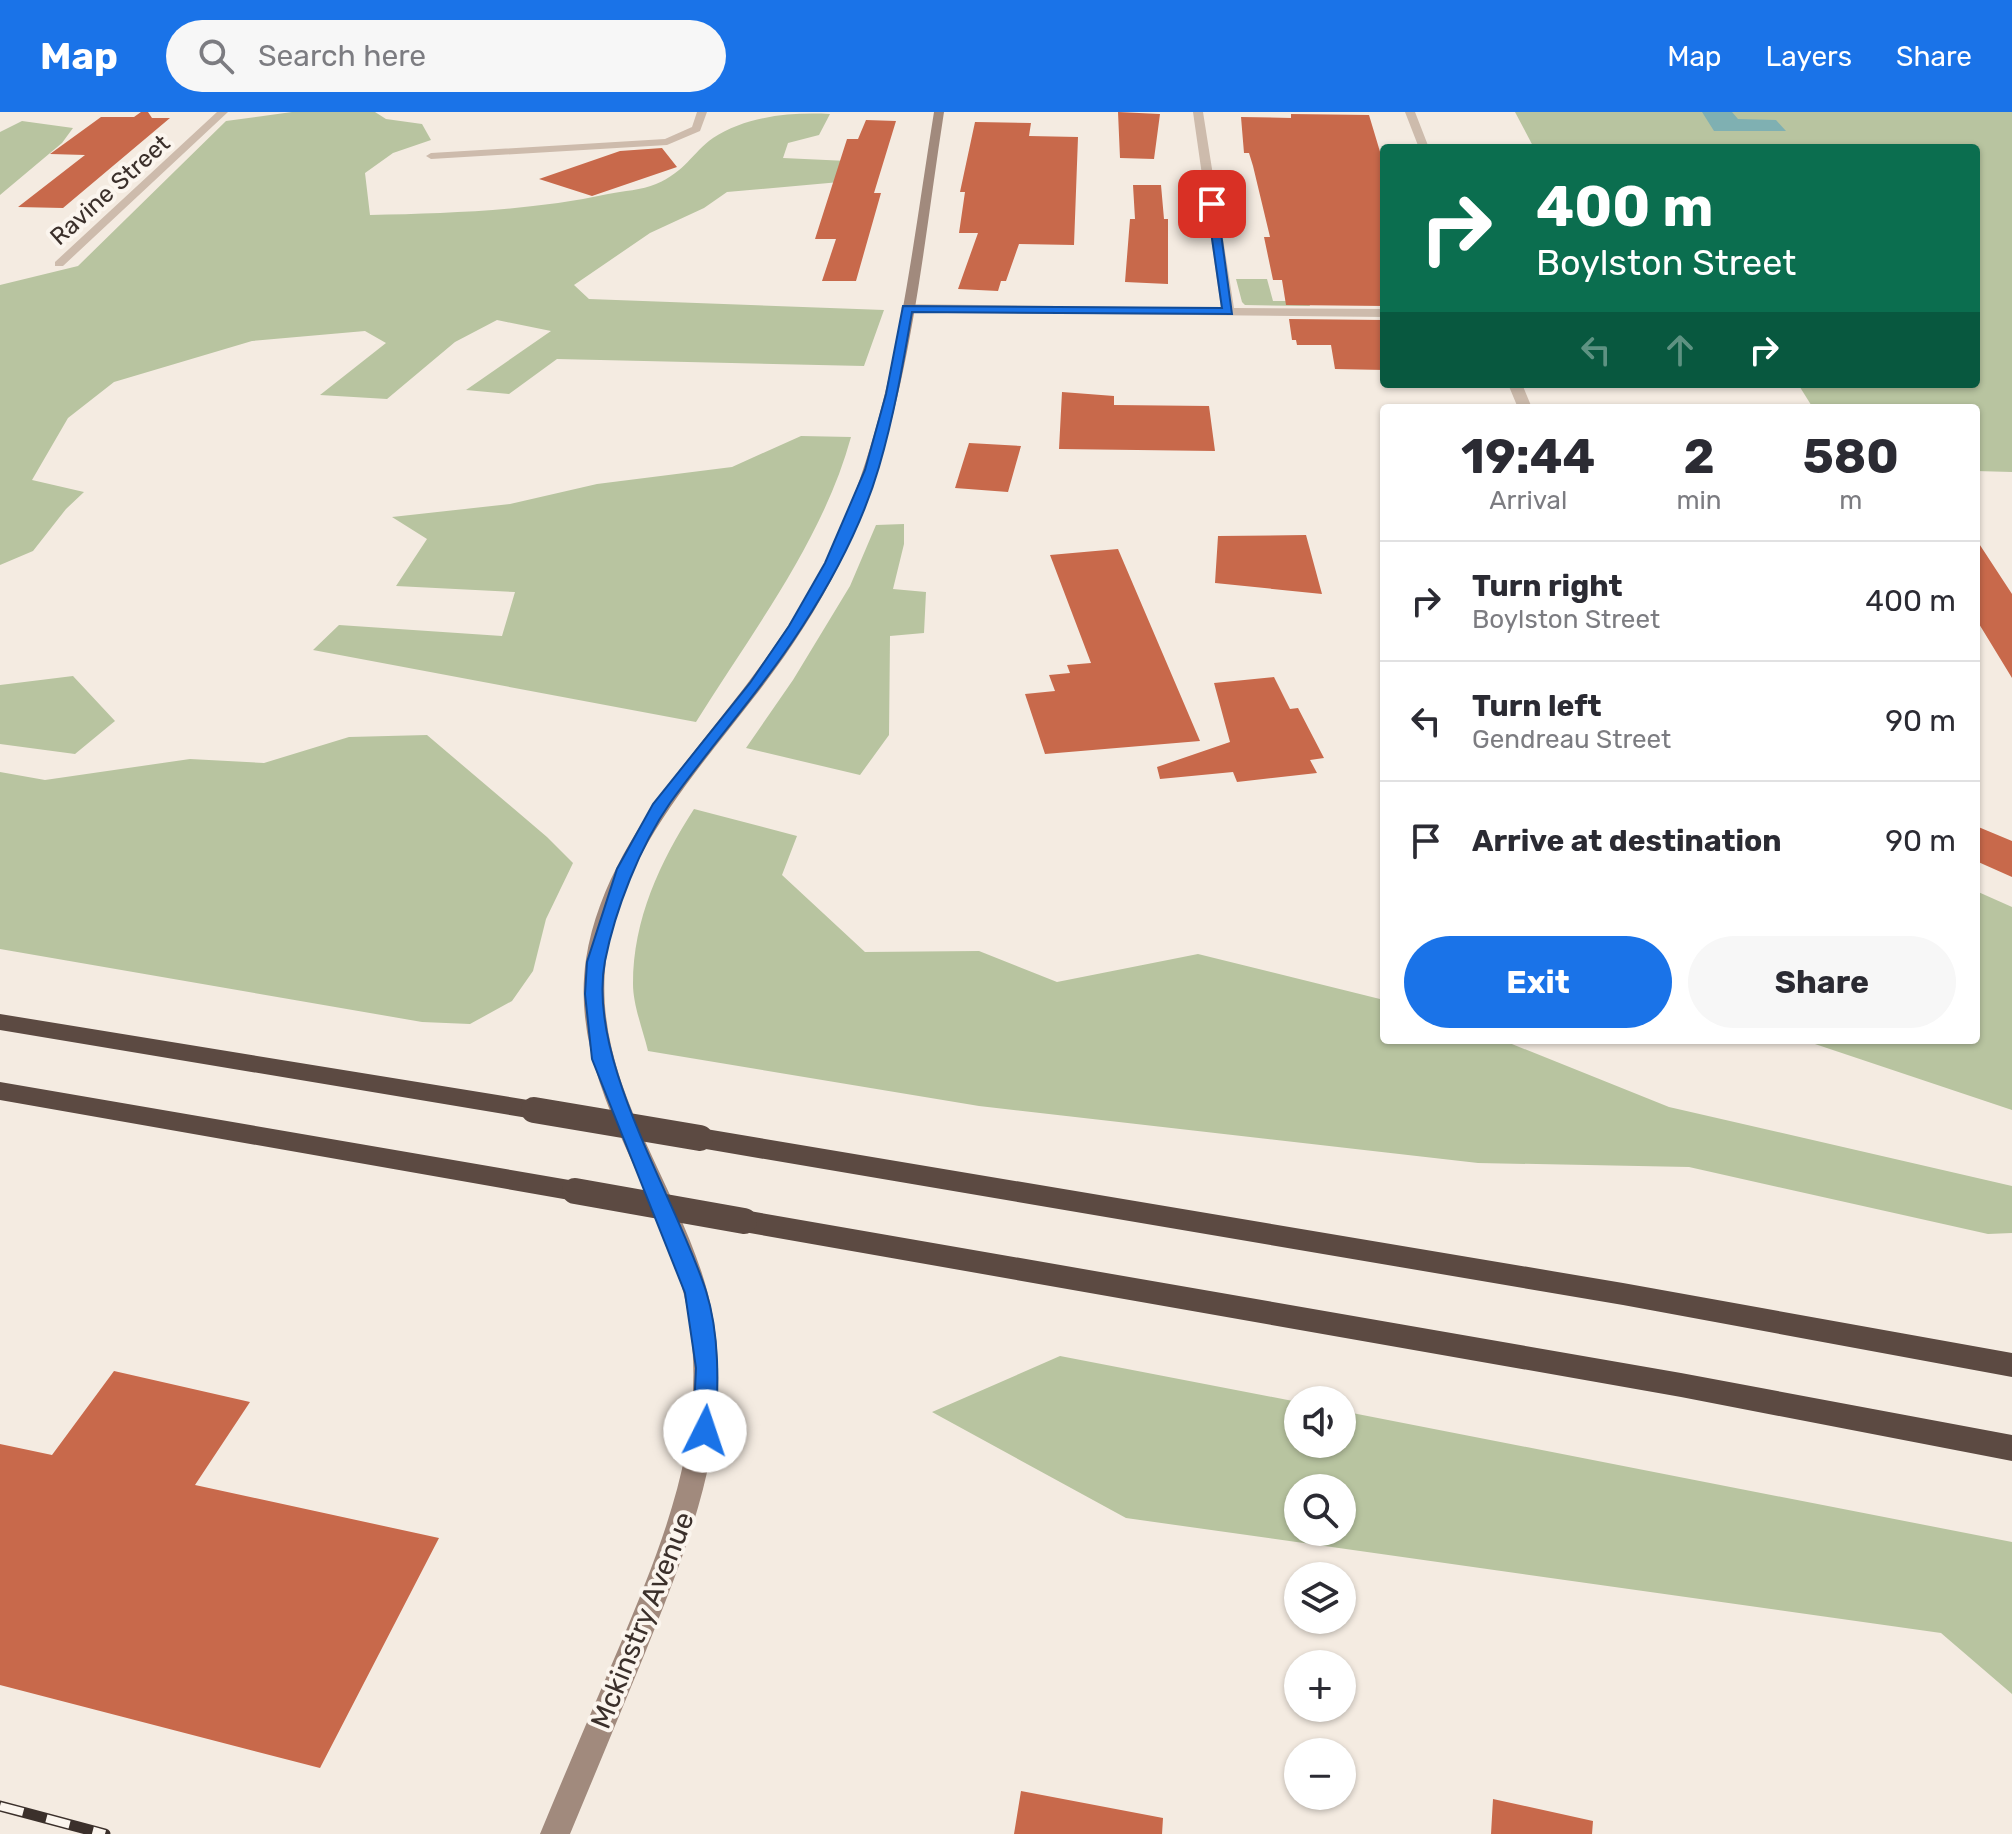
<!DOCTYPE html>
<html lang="en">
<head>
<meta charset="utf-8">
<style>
	:root { --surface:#fff; --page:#f7f7f7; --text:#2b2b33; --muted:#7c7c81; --line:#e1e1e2; --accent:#1a73e8 }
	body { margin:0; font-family:Rubik,sans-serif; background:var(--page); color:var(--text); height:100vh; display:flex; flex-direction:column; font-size:30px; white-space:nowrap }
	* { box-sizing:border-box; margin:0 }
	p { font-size:26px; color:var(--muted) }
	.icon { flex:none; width:44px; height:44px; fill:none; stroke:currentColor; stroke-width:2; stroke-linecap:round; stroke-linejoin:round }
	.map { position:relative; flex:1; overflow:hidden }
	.drawer { position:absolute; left:1380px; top:292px; width:600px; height:640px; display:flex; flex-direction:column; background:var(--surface); border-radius:8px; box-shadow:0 2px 6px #0004 }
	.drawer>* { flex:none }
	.hud { position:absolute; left:1380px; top:32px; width:600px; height:244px; border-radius:8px; box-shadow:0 2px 6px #0004; background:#0b6e4f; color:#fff; overflow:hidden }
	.buttons { position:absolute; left:1284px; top:1274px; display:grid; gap:16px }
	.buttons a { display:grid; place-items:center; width:72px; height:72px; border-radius:50%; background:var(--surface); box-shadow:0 2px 6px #0004; font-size:40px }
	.pin { position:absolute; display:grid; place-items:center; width:68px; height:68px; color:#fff; margin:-34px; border-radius:16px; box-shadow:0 4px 12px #0006 }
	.me { position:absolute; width:88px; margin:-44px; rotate:4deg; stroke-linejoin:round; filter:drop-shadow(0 0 6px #0008) }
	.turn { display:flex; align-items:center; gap:28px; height:168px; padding:0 24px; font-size:36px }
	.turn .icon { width:104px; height:104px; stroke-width:2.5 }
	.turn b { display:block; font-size:56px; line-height:68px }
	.lanes { display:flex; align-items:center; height:76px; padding:0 24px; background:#0003; justify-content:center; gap:40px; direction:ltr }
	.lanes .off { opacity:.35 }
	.eta { display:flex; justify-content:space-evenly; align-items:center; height:136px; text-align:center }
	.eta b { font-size:48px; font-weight:700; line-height:56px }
	.action { display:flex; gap:16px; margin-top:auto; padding:16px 24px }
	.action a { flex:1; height:92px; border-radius:48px; background:var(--accent); color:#fff; font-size:32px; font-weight:700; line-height:92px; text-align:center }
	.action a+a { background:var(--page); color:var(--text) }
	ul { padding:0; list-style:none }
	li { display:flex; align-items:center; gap:24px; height:120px; padding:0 24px; border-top:2px solid var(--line) }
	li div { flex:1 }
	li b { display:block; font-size:30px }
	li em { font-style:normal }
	header { display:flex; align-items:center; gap:48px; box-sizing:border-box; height:112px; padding:0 40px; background:var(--accent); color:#fff }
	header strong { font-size:38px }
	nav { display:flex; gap:44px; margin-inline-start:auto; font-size:28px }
	.search { width:560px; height:72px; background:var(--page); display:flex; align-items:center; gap:20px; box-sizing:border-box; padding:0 28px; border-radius:44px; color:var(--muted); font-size:30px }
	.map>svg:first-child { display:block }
</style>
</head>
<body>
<header>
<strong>Map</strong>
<div class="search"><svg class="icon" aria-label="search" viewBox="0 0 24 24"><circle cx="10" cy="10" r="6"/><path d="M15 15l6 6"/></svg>Search here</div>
<nav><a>Map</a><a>Layers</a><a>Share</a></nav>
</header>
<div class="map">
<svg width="2012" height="1722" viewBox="0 0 2012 1722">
	<rect width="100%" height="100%" fill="#f4ebe1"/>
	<path fill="#b8c4a0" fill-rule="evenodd" d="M292 0H375L386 7 422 12 431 28 393 41 365 61 370 103C450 101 529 99 608 82 623 79 642 78 656 72 685 60 692 41 713 26 746 4 791 0 830 2L819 23 788 31 783 46 869 50 851 69 727 80 704 96 650 121 574 173 589 187 884 198 864 254 557 247 509 282 466 278 551 219 497 208 455 230 387 287 320 283 386 231 365 219 252 229 114 270 68 306 32 368 84 380 66 397 33 439 0 453V173L78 154 226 9Z
		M1515 0H2012V360L1976 359V296H1813L1798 272H1976V36H1534Z
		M22 9 73 16 62 31 0 83V20Z
		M1236 167H1267L1273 189H1305L1308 186 1310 194 1245 193 1242 190Z
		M801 324 851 325C823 428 752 520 696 610L313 538 339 513 502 524 515 480 396 474 427 427 392 405 510 392 597 372 732 355Z
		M904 412V432L893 477 926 480 924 521 890 524 889 623 860 663 746 636 793 568 850 474 876 413Z
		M73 564 115 609 75 642 0 632V573Z
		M427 623 547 725 573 751 546 807 533 859 512 889 470 912 422 910 0 837V660L45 668 190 647 264 651 349 625Z
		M694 697 797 724 782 763 865 840 979 839 1057 870 1198 842 1384 888V928H1502L1669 995 2012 1074V1121L1988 1122 1689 1055 1478 1051 979 994 648 939C643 918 633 893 633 872 633 807 660 750 694 697Z
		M1976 779 2012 795V998L1803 928H1976Z
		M1060 1244 1298 1290V1332H1342V1299L2012 1430V1582L1941 1521 1126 1406 932 1300ZM1298 1376H1342V1420H1298Z"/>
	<path fill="#7fb0b2" d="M1702 0H1732L1738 7 1776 8 1786 19H1714Z"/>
	<path fill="#c8694b" d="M141 0H148L152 6H170L63 96 18 95 85 43 50 42 101 5H134Z
		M1118 0 1160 2 1154 47 1120 46Z
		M1291 2 1369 3 1384 53V194L1286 193 1282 168H1273L1264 125H1270L1253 54 1249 41H1244L1241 5 1291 6Z
		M866 8 896 9 874 81H881L856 169H822L836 127H815L847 27H858Z
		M975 10 1031 11 1029 24 1078 25 1074 133 1019 132 1006 169H1001L998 179 958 177 978 121H959L965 80H960Z
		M662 36 677 55 592 84 539 67 620 39Z
		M1133 73H1161L1164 107H1168V172L1125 170 1130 107H1135Z
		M1289 207 1384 208V258L1335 257 1331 233H1297L1296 228H1292Z
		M1062 280 1114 284V293L1209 294 1215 339 1059 337Z
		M969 331 1021 334 1008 380 955 376Z
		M1306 423 1322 482 1215 471 1218 424Z
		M1976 427 2012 482V566L1976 507Z
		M1118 437 1200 629 1045 642 1025 582 1055 579 1049 563 1070 561 1067 553 1091 551 1050 443Z
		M1274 565 1290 597 1298 596 1324 646 1310 648 1317 661 1237 670 1233 660 1160 667 1157 655 1230 630 1214 571Z
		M1976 714 2012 729V765L1976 749Z
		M114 1259 250 1290 195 1373 439 1426 320 1656 0 1573V1332L52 1343Z
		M1021 1679 1163 1706 1162 1722H1014Z
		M1493 1687 1593 1709 1592 1722H1491Z"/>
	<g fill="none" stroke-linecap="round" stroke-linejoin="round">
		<path fill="#cdbbac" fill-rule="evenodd" d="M217 0H228L63 154H55V150Z
			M697 0H707L700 19 667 33 431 47 426 44 431 41 665 27 692 15Z
			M1193 0H1203L1234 196 1384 197V205L907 200 901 196 907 192 1221 196Z
			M1405 0H1415L1429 36H1419Z
			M1508 272H1522L1532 296H1518Z"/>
		<path fill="#a18a7d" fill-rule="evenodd" d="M934 0H944C920 153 909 310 840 451 817 498 787 543 755 584 694 663 619 745 606 848 591 970 679 1070 708 1182 740 1309 691 1426 645 1541 620 1602 595 1662 570 1722H540C566 1659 593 1596 620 1533 667 1421 714 1306 684 1183 657 1070 568 969 586 847 603 741 681 658 744 576 774 537 802 495 825 451 895 310 909 153 934 0Z"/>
		<path fill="#5c4a42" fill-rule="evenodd" d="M0 902 534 989 543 991 547 998 543 1005 534 1007 0 918Z
			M0 970 575 1069 585 1072 589 1079 585 1086 575 1089 0 988Z
			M700 1016 1623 1171 2012 1241V1265L1623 1193 700 1036 691 1033 687 1026 691 1019Z
			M744 1098 1681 1261 2012 1323V1349L1681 1285 744 1120 734 1116 730 1109 734 1102Z"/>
		<defs>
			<path id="rail" d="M0 1694 105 1722"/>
		</defs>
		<use href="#rail" stroke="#3b302b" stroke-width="11"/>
		<use href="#rail" stroke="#fbf5ee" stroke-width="8" stroke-dasharray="24" stroke-linecap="butt"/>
		<path stroke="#5c4a42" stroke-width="26" d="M534 998 700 1026
			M575 1079 744 1109"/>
	</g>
	<path fill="#1a73e8" stroke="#114b97" stroke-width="2" d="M1212 89 1217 92 1232 202 912 200C903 252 894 304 879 355 863 410 833 467 802 515 762 577 713 631 670 691 640 734 615 798 605 849 586 947 676 1086 706 1179 720 1223 718 1273 716 1319L713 1326 705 1328 697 1326 693 1319 696 1256 685 1181 592 947 585 882 587 850 617 757 653 692 750 571 789 514 825 451 865 358 886 282 903 194 1222 196 1207 92Z"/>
	<g text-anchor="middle" stroke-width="8" stroke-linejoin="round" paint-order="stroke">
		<g font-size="24" fill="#3b302b" stroke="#fbf5ee">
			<text transform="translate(110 78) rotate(-42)" y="8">Ravine Street</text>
		</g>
		<g font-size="28" fill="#3b302b" stroke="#fbf5ee">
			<text transform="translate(642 1508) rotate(-68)" y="10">Mckinstry Avenue</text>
		</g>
	</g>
</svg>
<div class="buttons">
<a><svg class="icon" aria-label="sound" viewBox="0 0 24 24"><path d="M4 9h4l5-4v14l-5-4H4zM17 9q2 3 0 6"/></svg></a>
<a><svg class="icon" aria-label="search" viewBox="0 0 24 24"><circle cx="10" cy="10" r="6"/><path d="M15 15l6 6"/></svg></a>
<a><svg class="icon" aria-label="layers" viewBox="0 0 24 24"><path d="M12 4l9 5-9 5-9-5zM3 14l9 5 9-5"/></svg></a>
<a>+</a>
<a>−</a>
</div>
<div class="pin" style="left:1212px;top:92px;background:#d93025"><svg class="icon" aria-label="arrive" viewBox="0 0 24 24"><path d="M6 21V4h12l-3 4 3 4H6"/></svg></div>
<svg class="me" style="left:705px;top:1319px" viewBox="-20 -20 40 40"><circle r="19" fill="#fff"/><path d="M0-13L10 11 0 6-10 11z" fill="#1a73e8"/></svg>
<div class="hud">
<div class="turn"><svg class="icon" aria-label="right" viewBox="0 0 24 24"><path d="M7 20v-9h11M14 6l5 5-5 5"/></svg><div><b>400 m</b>Boylston Street</div></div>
<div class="lanes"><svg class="icon off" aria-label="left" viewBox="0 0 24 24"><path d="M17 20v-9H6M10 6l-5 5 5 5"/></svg><svg class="icon off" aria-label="ahead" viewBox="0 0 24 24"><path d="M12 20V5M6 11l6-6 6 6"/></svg><svg class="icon" aria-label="right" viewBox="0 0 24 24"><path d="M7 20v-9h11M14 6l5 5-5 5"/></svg></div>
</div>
<section class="drawer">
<div class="eta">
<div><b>19:44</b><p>Arrival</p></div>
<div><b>2</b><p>min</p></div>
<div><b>580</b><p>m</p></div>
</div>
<ul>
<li><svg class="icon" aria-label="right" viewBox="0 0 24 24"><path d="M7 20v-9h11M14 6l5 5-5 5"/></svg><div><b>Turn right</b><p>Boylston Street</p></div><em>400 m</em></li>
<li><svg class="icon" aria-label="left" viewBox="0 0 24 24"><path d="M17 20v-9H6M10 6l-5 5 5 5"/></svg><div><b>Turn left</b><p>Gendreau Street</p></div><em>90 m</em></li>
<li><svg class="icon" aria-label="arrive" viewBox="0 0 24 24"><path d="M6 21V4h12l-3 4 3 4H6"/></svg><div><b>Arrive at destination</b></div><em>90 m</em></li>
</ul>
<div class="action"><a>Exit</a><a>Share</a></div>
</section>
</div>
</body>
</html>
